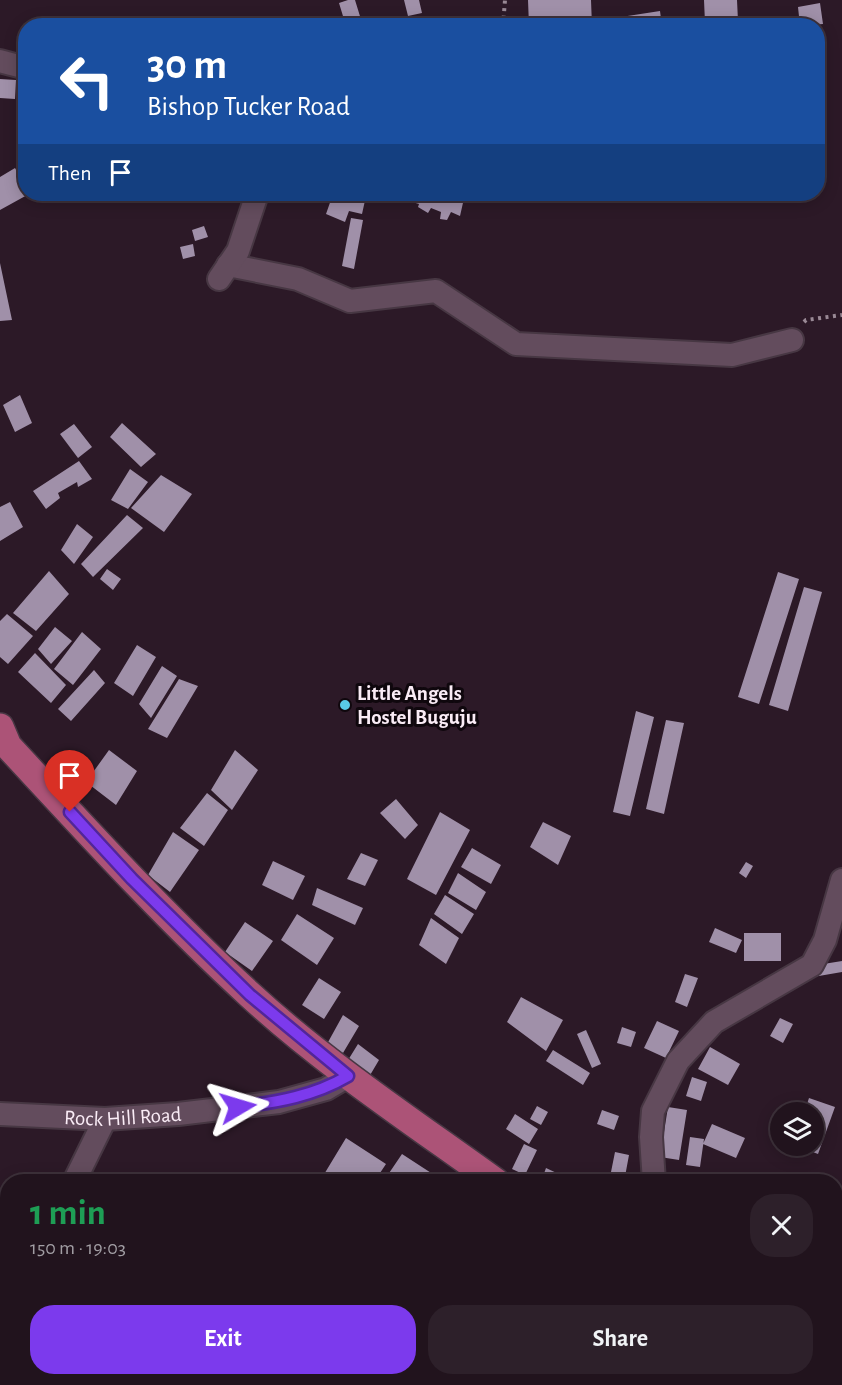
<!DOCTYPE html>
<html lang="en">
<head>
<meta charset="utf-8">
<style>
	:root { --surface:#21131d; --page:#2d202a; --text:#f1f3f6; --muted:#a29ea4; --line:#3e323b; --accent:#7c3aed }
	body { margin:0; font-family:"Alegreya Sans",sans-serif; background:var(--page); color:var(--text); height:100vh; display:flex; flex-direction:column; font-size:22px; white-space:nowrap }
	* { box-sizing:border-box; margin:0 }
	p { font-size:20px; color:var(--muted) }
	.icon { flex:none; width:33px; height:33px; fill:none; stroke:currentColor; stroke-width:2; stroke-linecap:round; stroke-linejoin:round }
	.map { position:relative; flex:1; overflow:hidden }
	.side { position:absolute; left:0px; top:1174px; width:843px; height:212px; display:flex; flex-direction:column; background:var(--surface); border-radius:24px 24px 0 0; box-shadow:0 3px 15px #0003,0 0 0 2px var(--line) }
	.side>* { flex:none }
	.top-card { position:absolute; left:18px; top:18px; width:807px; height:183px; border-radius:24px; box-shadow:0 3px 15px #0003,0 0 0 2px var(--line); background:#1a4fa0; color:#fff; overflow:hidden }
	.buttons { position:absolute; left:770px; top:1102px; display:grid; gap:12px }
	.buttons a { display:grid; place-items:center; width:54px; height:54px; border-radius:50%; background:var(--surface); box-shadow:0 3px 15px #0003,0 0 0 2px var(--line); font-size:30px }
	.pin { position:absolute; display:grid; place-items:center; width:51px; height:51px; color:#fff; margin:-62px -26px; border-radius:50% 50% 50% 0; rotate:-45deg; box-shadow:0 0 6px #0007 }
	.pin .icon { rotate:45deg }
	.me { position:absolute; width:66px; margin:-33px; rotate:83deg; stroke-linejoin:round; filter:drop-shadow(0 0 4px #0008) }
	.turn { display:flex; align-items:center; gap:21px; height:126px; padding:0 30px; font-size:27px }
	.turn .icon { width:78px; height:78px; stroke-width:2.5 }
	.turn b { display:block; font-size:42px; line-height:51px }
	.then { display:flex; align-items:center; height:57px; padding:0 30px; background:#0003; gap:12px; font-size:22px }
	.round { display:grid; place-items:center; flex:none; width:63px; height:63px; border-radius:24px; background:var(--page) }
	.overview { display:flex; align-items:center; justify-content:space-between; height:102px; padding:0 30px }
	h1 { font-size:36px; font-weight:600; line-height:45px; color:#1e9e55 }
	.action { display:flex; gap:12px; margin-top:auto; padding:12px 30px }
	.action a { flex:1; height:69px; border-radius:24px; background:var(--accent); color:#fff; font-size:24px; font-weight:600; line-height:69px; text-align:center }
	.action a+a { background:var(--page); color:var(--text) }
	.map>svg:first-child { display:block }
</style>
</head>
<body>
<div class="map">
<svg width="842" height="1385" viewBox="0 0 842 1385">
	<rect width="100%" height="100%" fill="#2c1927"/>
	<path fill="#a090a9" d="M348 0H355L363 26H346L339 3Z
		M404 0H419L422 13 408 16Z
		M528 0H591L592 26H529Z
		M704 0H737L738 21 705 23Z
		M820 3 823 24 800 26 798 7Z
		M660 11 662 26H622L621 17Z
		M0 79 16 80 15 99 0 98Z
		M15 168 26 187V194H29L0 210V177Z
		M333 194 366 196 362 214 349 211 345 222 326 214Z
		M409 194H465L460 216 451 212 447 220 440 219 441 212 431 208 428 213 418 207 419 204 409 201Z
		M351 218 363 220 354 269 342 266Z
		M204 226 208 237 195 241 192 230Z
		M193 244 195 256 183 259 180 247Z
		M0 263 12 320 0 321Z
		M20 395 32 423 15 432 3 405Z
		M122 423 156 454 141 467 110 437Z
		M74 424 92 447 78 458 60 434Z
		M79 461 92 479 78 487 77 482 58 493 60 498 46 509 33 491Z
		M130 469 148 482 128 509 111 500Z
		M161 475 192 494 164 532 131 508Z
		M10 502 23 527 0 541V507Z
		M127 515 143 528 93 577 81 564Z
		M77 524 93 537 74 564 61 550Z
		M107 569 121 579 113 590 100 579Z
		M49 571 69 594 36 631 13 613Z
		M778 572 799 579 759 704 738 697Z
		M804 587 822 592 788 711 769 705Z
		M7 614 33 636 8 664 0 657V621Z
		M55 627 72 641 51 664 38 649Z
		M82 632 101 649 73 685 54 669Z
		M137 645 156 657 133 696 114 683Z
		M35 653 66 685 51 703 18 672Z
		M162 666 177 676 151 718 139 704Z
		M94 670 105 683 71 721 58 709Z
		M179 679 198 686 167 738 148 729Z
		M636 711 654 717 630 816 613 812Z
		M666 720 684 723 664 814 646 809Z
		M109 750 137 771 116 805 86 782Z
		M235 750 258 770 232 810 211 790Z
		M207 793 228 810 204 846 180 828Z
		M396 799 418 825 405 839 380 813Z
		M440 812 470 830 436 895 407 879Z
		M543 822 571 836 558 865 530 847Z
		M173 832 199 850 170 892 148 875Z
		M472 848 501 865 491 884 461 867Z
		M361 853 378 860 365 886 347 879Z
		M273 861 305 876 293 900 262 885Z
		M746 862 753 866 746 878 739 873Z
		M458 873 486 892 476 910 448 893Z
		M317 888 363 908 355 925 312 905Z
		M445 895 474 914 462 934 434 914Z
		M297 914 334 938 317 965 281 940Z
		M431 918 459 938 446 964 419 945Z
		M245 922 273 941 252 971 225 952Z
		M715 928 742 940 736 953 709 942Z
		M744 933H781V961H744Z
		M842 961V972L813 977 811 966Z
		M685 974 698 978 687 1007 675 1002Z
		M319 978 341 992 324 1019 302 1005Z
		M521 997 563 1020 546 1051 507 1022Z
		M343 1015 359 1026 343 1053 327 1044Z
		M780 1018 793 1024 783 1043 770 1036Z
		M657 1021 679 1031 666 1058 644 1048Z
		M622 1027 636 1032 631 1047 617 1043Z
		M586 1030 601 1064 592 1068 577 1034Z
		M358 1044 379 1060 366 1082 345 1065Z
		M710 1047 740 1064 728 1085 698 1069Z
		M553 1050 590 1073 583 1085 546 1061Z
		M692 1077 707 1082 701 1101 686 1096Z
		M809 1098 835 1107 818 1154 797 1146H813V1113H804Z
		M537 1106 548 1112 541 1125 530 1119Z
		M668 1107 687 1110 679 1160 660 1157Z
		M602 1110 619 1116 614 1130 597 1124Z
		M515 1114 538 1129 529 1144 506 1129Z
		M712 1124 745 1138 736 1158 703 1144Z
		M690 1137 704 1139 700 1167 686 1165Z
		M346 1138 386 1164 374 1182H333L323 1176Z
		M524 1144 537 1150 525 1175 512 1169Z
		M615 1152 629 1155 624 1182H609Z
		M402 1154 445 1182H383Z
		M546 1168 563 1176 560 1182H541Z
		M837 1228 842 1230V1247L836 1244Z
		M842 1282V1308L836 1304V1293Z
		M0 1342 8 1347V1355L0 1365Z
		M836 1347 842 1351V1385H814L804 1378H836Z
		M353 1378H372L379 1385H348Z
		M603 1378H642L639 1385H598Z"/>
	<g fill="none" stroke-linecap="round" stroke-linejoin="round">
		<defs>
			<g id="minor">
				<path d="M0 61 26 68"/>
				<path d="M228 265 298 279 350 301 436 291 516 344 732 355 792 340"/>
				<path d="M219 279 238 251 257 194"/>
				<path id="s1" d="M0 1114 105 1119 178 1114 279 1102 326 1089 348 1076"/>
				<path d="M74 1182 105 1119"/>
				<path d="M654 1182 651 1137 653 1111 678 1061 714 1022 812 965 825 940 842 880"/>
				<path d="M6 1310 8 1307"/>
			</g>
			<path id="major" d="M0 727 8 746C86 830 164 916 249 994 325 1064 413 1122 496 1182
				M772 1378 782 1385"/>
		</defs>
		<use href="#minor" stroke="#473743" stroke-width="26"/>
		<use href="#major" stroke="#473743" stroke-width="30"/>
		<path stroke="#998995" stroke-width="4" stroke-dasharray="3 4.5" stroke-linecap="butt" d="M503 26 505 0
			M804 322 806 320 842 315"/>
		<use href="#minor" stroke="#634c5d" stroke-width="22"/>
		<use href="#major" stroke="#ac5377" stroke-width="27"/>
	</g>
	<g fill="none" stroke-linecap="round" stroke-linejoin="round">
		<defs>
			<path id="route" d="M70 812 132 879 250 995 348 1076C314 1096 278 1102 238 1107"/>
		</defs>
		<use href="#route" stroke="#51269a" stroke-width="15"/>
		<use href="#route" stroke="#7c3aed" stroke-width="10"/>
	</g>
	<circle fill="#59c8e5" stroke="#0f070d" stroke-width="2" cx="345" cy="705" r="6"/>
	<g text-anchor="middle" stroke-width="6" stroke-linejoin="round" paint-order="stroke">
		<g font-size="21" font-weight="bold" fill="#faecf6" stroke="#0f070d" text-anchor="start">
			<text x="357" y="700">Little Angels<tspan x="357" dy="24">Hostel Buguju</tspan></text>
		</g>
		<g font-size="21" fill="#faecf6" stroke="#0f070d">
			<text dy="7" stroke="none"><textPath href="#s1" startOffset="123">Rock Hill Road</textPath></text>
		</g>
	</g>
</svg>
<div class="buttons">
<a><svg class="icon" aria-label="layers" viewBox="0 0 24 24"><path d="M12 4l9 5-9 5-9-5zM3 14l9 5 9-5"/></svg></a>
</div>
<div class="pin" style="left:70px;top:812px;background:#d93025"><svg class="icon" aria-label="arrive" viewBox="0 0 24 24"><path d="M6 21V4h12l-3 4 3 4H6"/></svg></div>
<svg class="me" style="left:238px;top:1107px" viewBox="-20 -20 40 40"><path d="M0-17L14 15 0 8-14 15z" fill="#7c3aed" stroke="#fff" stroke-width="4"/></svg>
<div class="top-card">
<div class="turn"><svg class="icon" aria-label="left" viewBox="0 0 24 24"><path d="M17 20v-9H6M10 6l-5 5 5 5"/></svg><div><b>30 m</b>Bishop Tucker Road</div></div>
<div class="then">Then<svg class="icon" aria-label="arrive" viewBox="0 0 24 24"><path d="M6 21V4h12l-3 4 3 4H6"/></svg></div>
</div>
<section class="side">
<div class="overview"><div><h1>1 min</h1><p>150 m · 19:03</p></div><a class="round"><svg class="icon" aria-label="close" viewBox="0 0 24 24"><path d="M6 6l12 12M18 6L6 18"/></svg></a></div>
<div class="action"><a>Exit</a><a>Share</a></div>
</section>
</div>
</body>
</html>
